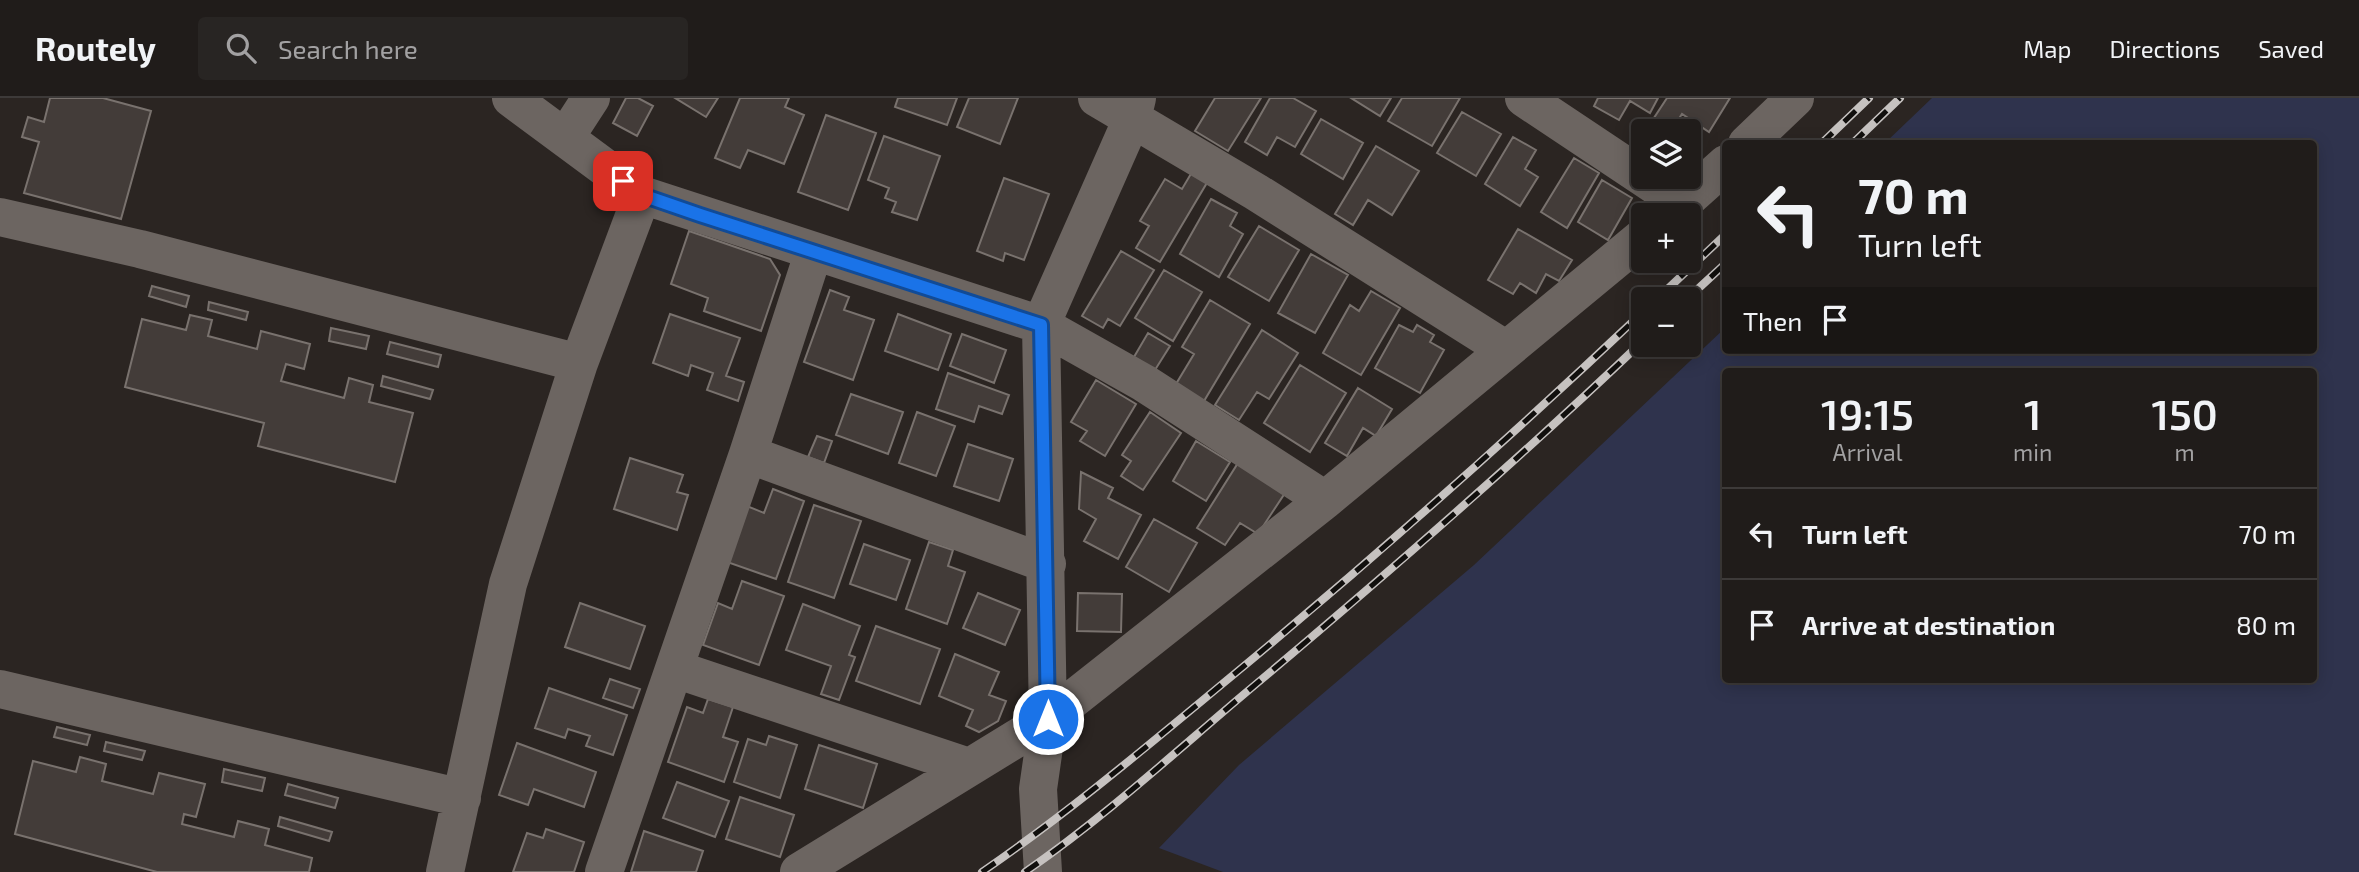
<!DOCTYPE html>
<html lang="en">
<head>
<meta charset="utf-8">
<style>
	:root { --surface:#201c1a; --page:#282523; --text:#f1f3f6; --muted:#a2a1a2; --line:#3d3a39 }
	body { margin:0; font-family:"Exo 2",sans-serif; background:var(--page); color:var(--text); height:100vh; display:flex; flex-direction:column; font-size:26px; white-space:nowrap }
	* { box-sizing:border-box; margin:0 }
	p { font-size:23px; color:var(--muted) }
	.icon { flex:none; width:38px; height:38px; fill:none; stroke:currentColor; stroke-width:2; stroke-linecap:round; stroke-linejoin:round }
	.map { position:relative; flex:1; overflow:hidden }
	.drawer { position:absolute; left:1722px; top:270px; width:595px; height:315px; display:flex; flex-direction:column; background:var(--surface); border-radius:7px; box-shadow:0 4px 18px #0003,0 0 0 2px var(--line) }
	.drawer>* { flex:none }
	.guide { position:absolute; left:1722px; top:42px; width:595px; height:214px; border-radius:7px; box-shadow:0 4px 18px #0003,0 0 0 2px var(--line); background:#201c1a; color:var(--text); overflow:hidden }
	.tools { position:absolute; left:1631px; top:21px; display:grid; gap:14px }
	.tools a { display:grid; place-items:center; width:70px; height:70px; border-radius:7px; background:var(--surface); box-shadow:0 4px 18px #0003,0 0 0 2px var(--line); font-size:35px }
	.pin { position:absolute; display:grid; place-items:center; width:60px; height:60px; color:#fff; margin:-30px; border-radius:14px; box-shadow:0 4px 10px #0006 }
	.me { position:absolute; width:77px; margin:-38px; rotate:0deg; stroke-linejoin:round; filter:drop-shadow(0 0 5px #0008) }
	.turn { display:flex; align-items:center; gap:24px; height:147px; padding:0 21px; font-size:32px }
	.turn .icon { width:91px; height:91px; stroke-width:2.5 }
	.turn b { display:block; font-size:49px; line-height:60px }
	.then { display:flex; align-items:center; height:66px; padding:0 21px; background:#0003; gap:14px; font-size:26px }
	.eta { display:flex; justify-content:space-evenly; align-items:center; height:119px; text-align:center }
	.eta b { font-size:42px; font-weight:600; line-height:49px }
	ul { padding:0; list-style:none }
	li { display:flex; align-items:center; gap:21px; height:91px; padding:0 21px; border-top:2px solid var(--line) }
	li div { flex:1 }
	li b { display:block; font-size:26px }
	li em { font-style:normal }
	header { display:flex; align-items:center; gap:42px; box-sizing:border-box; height:98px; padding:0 35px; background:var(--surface); border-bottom:2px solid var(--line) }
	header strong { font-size:33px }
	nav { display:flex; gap:38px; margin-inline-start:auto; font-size:24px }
	.search { width:490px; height:63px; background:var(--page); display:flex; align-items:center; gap:18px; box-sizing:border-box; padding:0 24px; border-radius:7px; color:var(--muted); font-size:26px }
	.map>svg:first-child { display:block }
</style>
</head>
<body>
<header>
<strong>Routely</strong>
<div class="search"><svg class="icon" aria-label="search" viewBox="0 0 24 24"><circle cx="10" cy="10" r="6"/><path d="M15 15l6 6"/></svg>Search here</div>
<nav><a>Map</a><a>Directions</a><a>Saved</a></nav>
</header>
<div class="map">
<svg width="2359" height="774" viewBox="0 0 2359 774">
	<rect width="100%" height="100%" fill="#2b2522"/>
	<path fill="#2f334d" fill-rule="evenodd" d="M1932 0H2359V774H1223L1159 750 1239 667 1474 467 1725 230 1726 252H2314V46L1885 45ZM1726 273H2314V581H1726Z"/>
	<path fill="#433c39" stroke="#79726e" stroke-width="2" d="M50 0H103L151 13 121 121 24 95 39 44 22 39 28 19 44 24Z
		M626 0H638L653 8 637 38 613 25Z
		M675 0H718L706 19Z
		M740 0H789L785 9 804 17 784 66 748 52 740 70 715 60Z
		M898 0H957L947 27 895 9Z
		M969 0H1018L1000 46 957 29Z
		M1215 0H1261L1228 53 1195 33Z
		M1270 0H1293L1316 13 1295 49 1277 39 1267 57 1245 44Z
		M1351 0H1391L1380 18Z
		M1402 0H1460L1432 48 1388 23Z
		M1598 0H1658L1650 15 1630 3 1619 22 1594 8Z
		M1667 0H1730L1709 34 1682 16 1671 33H1662L1650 26Z
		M1462 14 1501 36 1476 78 1437 55Z
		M826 17 876 35 848 112 798 94Z
		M1321 21 1363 45 1343 81 1301 56Z
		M884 38 940 58 917 122 892 114 896 104 885 100 889 90 868 82Z
		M1513 39 1536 52 1525 71 1538 79 1520 108 1485 86Z
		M1376 48 1419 73 1392 117 1368 102 1353 127 1335 116Z
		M1574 60 1599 75 1567 130 1541 114Z
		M1192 74 1208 83 1160 164 1136 150 1149 128 1140 123 1165 81 1182 91Z
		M1004 80 1049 96 1024 162 1005 155 1003 163 977 153Z
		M1602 82 1632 100 1608 142 1578 124Z
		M1211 101 1237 115 1230 128 1243 136 1219 179 1180 156Z
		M1259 128 1299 152 1269 203 1228 179Z
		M1518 131 1572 162 1559 183 1546 176 1536 195 1520 185 1513 196 1488 182Z
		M689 133 770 161 780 177 761 233 704 213 708 200 671 186Z
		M1121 153 1154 172 1120 228 1108 221 1103 230 1082 218Z
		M1311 156 1348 177 1315 235 1278 215Z
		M1164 172 1202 194 1173 243 1135 220Z
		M152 188 189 198 186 209 149 198Z
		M830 192 849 199 844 212 874 222 853 282 804 264Z
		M1371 193 1400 210 1361 277 1323 255 1350 207 1359 213Z
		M1210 202 1250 226 1204 303 1176 286 1194 256 1182 249Z
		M209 204 248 214 246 222 208 212Z
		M670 216 740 240 726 278 744 284 738 303 707 292 713 275 691 267 688 278 653 265Z
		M898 216 951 236 938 272 885 253Z
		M190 217 212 222 208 238 257 251 261 233 310 246 304 271 286 266 281 283 344 300 349 280 373 287 369 304 413 315 395 384 258 348 264 325 125 289 142 221 186 232Z
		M1399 227 1413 234 1417 227 1434 237 1430 244 1444 252 1420 295 1375 270Z
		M331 230 369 238 366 251 329 243Z
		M1262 232 1298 255 1269 301 1257 294 1239 322 1215 307Z
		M1148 235 1170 248 1155 272 1134 259Z
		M962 236 1006 252 994 285 950 268Z
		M390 244 441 257 438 269 387 256Z
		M1300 267 1346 295 1310 354 1264 325Z
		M948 275 1009 297 1002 316 979 308 974 324 936 311Z
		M383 278 433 292 430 301 381 288Z
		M1096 282 1136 306 1105 358 1080 343 1087 333 1071 324Z
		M1358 290 1392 311 1376 338 1363 330 1347 358 1325 345Z
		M851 296 903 314 888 356 836 337Z
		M917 314 955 328 936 378 899 365Z
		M1150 314 1181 335 1143 392 1121 378 1131 363 1122 357Z
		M817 338 832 343 824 365 808 359Z
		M1196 343 1230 364 1206 403 1173 383Z
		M968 346 1013 361 999 403 954 388Z
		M630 360 683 377 677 394 688 397 677 432 614 411Z
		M1238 365 1285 395 1258 436 1240 425 1225 447 1197 430Z
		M1081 374 1113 390 1108 400 1141 417 1118 461 1084 443 1096 421 1079 411Z
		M773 391 804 403 776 481 727 464 747 408 764 415Z
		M814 407 861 423 834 500 788 484Z
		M1154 421 1197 445 1169 494 1126 469Z
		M929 444 953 452 948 468 965 474 947 526 906 511Z
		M864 446 910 462 896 502 850 486Z
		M742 483 784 498 759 567 703 547 718 505 732 511Z
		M978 495 1020 512 1005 547 963 530Z
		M1078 495 1122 496 1121 534 1077 533Z
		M580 505 645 528 630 571 565 549Z
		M803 506 860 528 849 557 855 559 839 602 821 596 831 568 786 552Z
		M876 528 940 551 920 606 856 583Z
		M955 556 999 574 989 597 1006 603 998 623 979 634 966 628 973 612 939 598Z
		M610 581 640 591 633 610 603 600Z
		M549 590 627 617 613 657 586 648 590 638 568 631 565 640 535 630Z
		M708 601 733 609 723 639 738 644 724 684 668 664 687 609 703 615Z
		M57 629 90 637 87 647 54 639Z
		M769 638 797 647 780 700 734 684 748 641 766 647Z
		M106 644 145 653 142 662 104 653Z
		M517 645 596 674 584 709 534 691 528 707 499 697Z
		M819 647 877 666 863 710 805 691Z
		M80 659 106 666 102 683 153 696 159 675 205 686 196 719 184 716 182 726 234 739 238 723 269 731 265 747 312 760 309 774H157L15 736 33 663 76 674Z
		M224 671 265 680 262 693 222 684Z
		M677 684 729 703 715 739 663 720Z
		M288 686 338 700 335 710 285 697Z
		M740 699 794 717 780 759 726 741Z
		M280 719 332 734 329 743 278 728Z
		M546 731 584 744 574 774H513L527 735 543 740Z
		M644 733 703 753 696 774H631Z"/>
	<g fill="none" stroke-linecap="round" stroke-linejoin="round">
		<path stroke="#6c6561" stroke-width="38" d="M511 0 642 97 1041 227 1144 285 1325 402
			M1097 0 1256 94 1505 251
			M1524 0 1683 106
			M565 40 591 0
			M1747 46 1795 0
			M1669 117 1726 66
			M0 119 140 151 579 265
			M748 356 1047 466
			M675 571 969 669
			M0 591 462 700
			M445 774 508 486 579 265 642 97
			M604 774 748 356 814 153
			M799 774 1048 621 1325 402 1643 139
			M1043 774 1038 691 1048 621 1041 227 1132 21 1137 0"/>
		<defs>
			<path id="rail" d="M1821 46 1869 0
				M1852 46 1900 0
				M1657 201 1726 136
				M1687 201 1726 165
				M982 774C1074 711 1158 639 1244 568 1381 454 1514 336 1643 214
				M1025 774C1101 722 1172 657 1243 597 1379 483 1514 366 1643 243"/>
		</defs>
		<use href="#rail" stroke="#c6c2c0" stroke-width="8"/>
		<use href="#rail" stroke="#110f0d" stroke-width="5" stroke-dasharray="16" stroke-linecap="butt"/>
	</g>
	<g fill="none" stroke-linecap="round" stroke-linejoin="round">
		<defs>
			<path id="route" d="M623 83 642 97 700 117 1041 227 1048 621"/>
		</defs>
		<use href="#route" stroke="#114b97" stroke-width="18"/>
		<use href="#route" stroke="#1a73e8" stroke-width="12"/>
	</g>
</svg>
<div class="tools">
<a><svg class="icon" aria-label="layers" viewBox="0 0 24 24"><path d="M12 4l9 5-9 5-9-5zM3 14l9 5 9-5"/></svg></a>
<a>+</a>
<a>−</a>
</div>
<div class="pin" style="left:623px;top:83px;background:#d93025"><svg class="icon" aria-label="arrive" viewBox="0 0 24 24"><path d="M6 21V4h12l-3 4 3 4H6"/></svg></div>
<svg class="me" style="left:1048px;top:621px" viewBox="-20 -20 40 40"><circle r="17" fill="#1a73e8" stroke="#fff" stroke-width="3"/><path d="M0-11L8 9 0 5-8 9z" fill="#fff"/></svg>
<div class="guide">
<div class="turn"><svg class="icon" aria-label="left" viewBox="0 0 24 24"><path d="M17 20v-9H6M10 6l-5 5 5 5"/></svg><div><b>70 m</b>Turn left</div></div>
<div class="then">Then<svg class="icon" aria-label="arrive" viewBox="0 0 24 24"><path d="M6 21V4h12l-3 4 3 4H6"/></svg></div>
</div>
<section class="drawer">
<div class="eta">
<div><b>19:15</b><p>Arrival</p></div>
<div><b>1</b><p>min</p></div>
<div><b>150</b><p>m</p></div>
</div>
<ul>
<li><svg class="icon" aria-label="left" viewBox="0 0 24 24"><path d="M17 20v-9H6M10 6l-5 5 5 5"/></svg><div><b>Turn left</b></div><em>70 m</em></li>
<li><svg class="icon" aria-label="arrive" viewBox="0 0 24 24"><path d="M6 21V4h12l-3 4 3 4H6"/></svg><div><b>Arrive at destination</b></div><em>80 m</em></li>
</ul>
</section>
</div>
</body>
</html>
